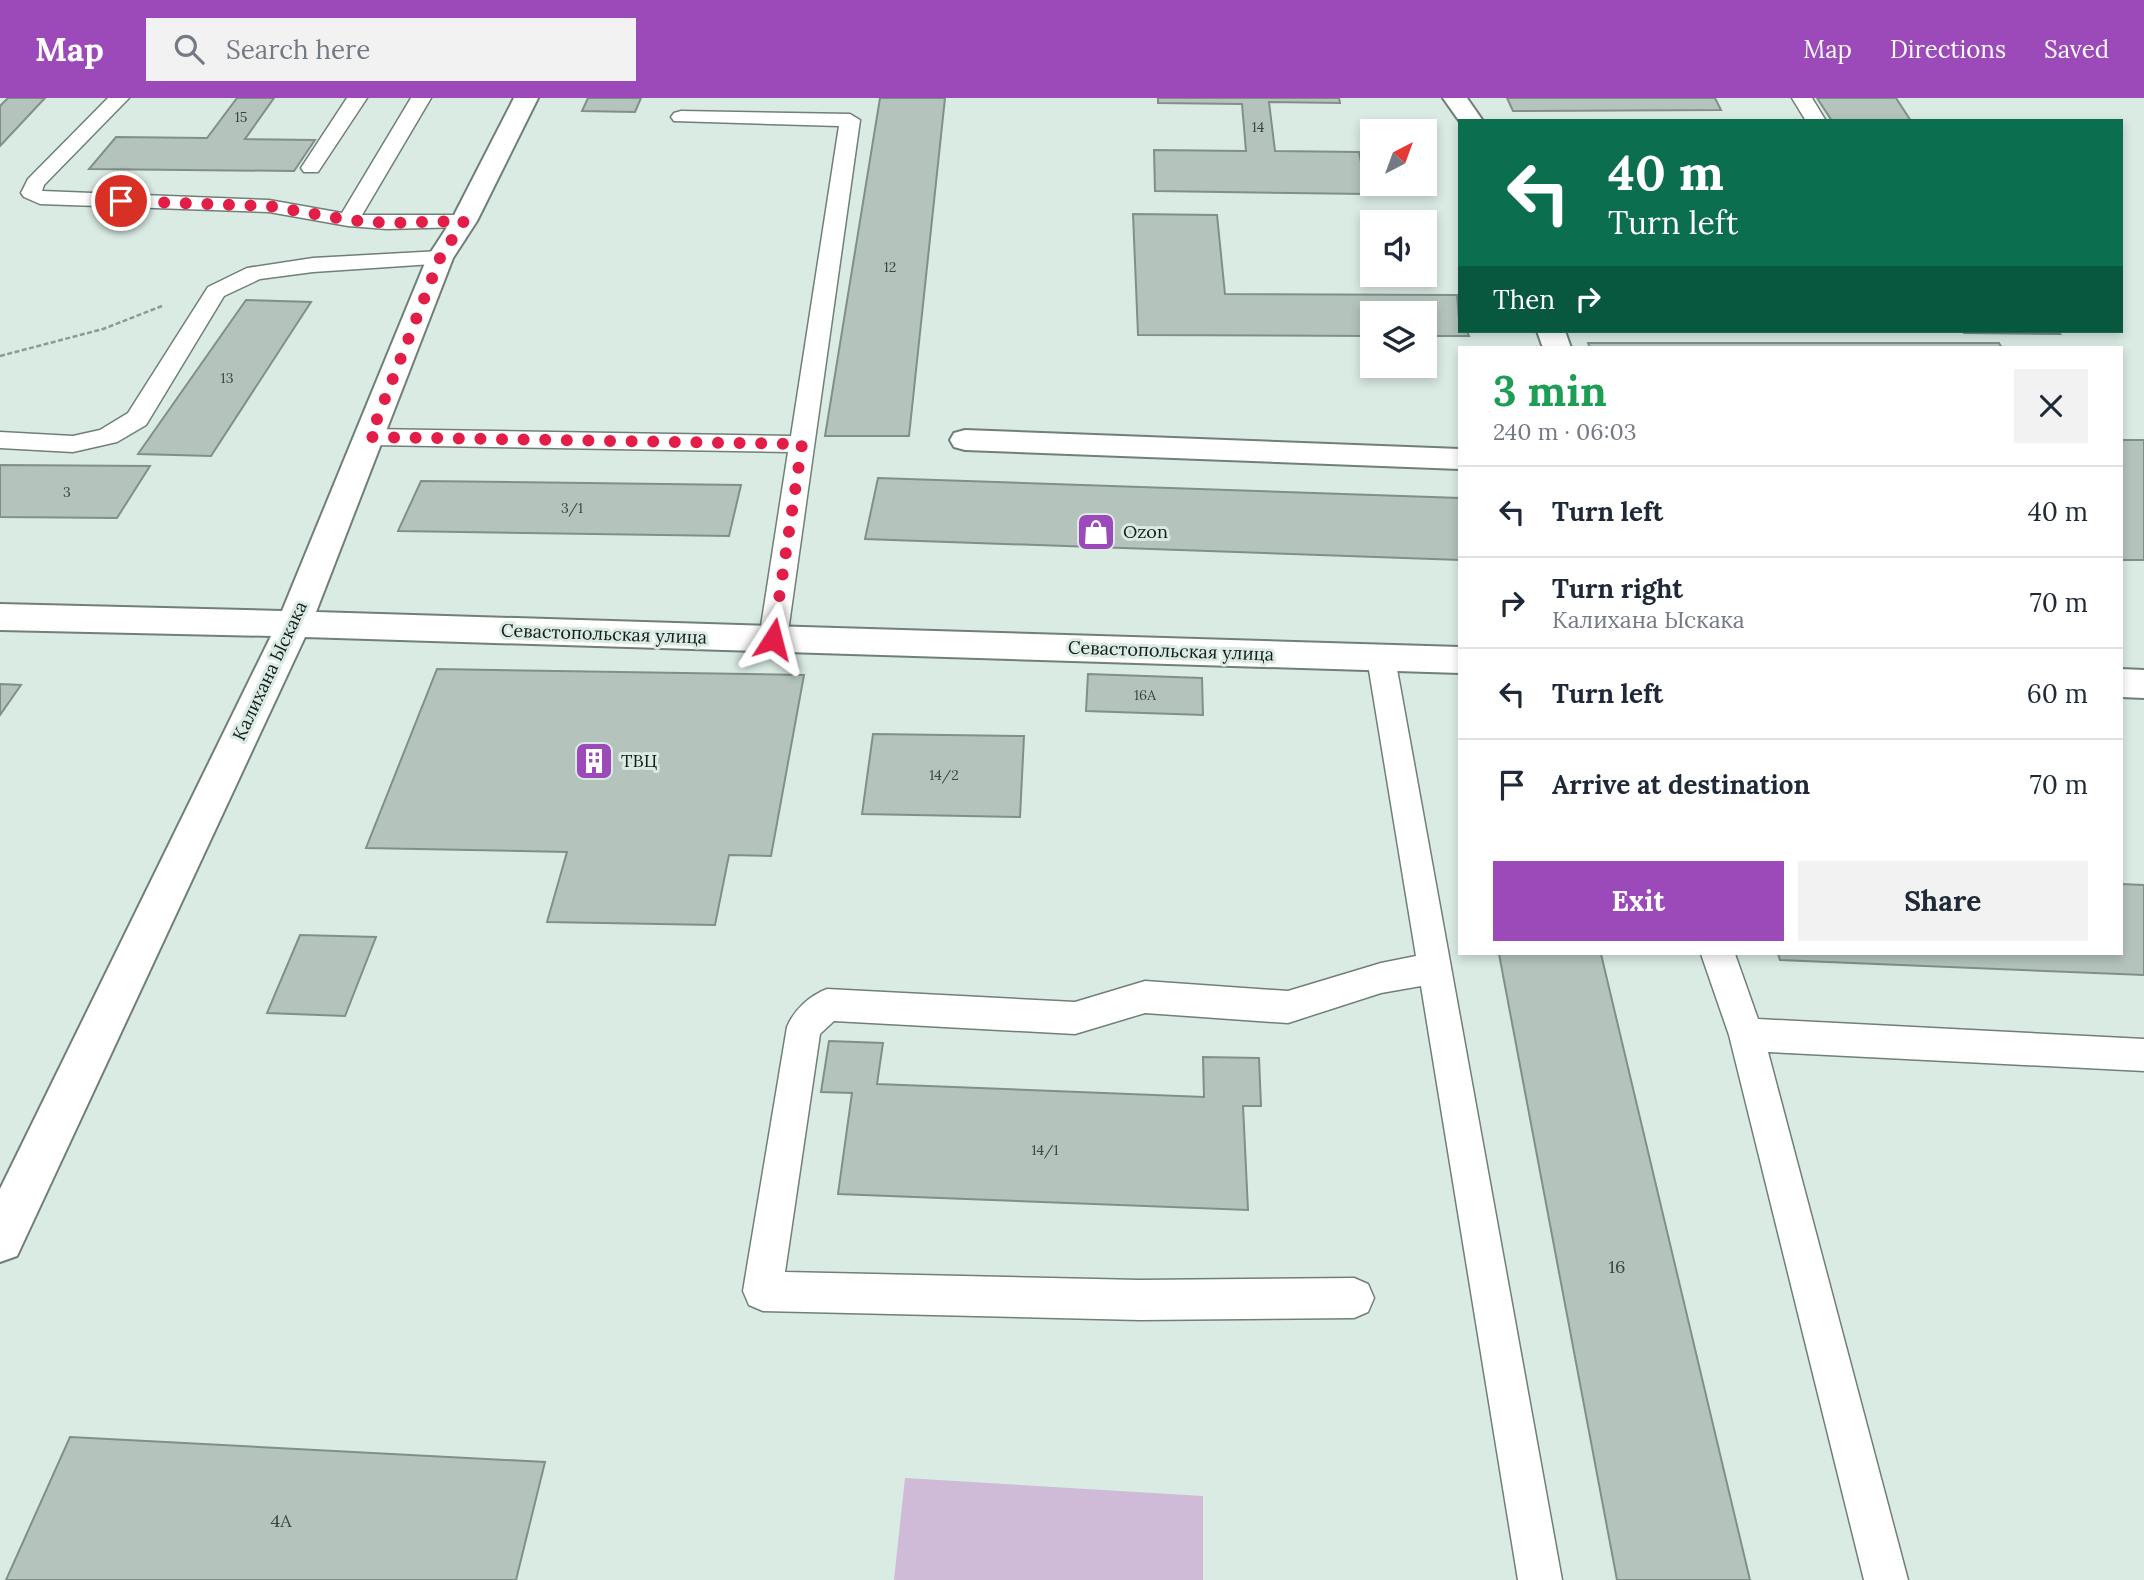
<!DOCTYPE html>
<html lang="en">
<head>
<meta charset="utf-8">
<style>
	:root { --surface:#fff; --page:#f2f2f3; --text:#1f2937; --muted:#747a83; --line:#e0e1e3; --accent:#9c4ab9 }
	body { margin:0; font-family:Lora,serif; background:var(--page); color:var(--text); height:100vh; display:flex; flex-direction:column; font-size:26px; white-space:nowrap }
	* { box-sizing:border-box; margin:0 }
	p { font-size:23px; color:var(--muted) }
	.icon { flex:none; width:38px; height:38px; fill:none; stroke:currentColor; stroke-width:2; stroke-linecap:round; stroke-linejoin:round }
	.map { position:relative; flex:1; overflow:hidden }
	.panel { position:absolute; left:1458px; top:248px; width:665px; height:609px; display:flex; flex-direction:column; background:var(--surface); border-radius:0px; box-shadow:0 4px 10px #0003 }
	.panel>* { flex:none }
	.top-card { position:absolute; left:1458px; top:21px; width:665px; height:214px; border-radius:0px; box-shadow:0 4px 10px #0003; background:#0b6e4f; color:#fff; overflow:hidden }
	.needle { width:46px; rotate:41deg }
	.controls { position:absolute; left:1360px; top:21px; display:grid; gap:14px }
	.controls a { display:grid; place-items:center; width:77px; height:77px; border-radius:0px; background:var(--surface); box-shadow:0 4px 10px #0003; font-size:35px }
	.pin { position:absolute; display:grid; place-items:center; width:60px; height:60px; color:#fff; margin:-30px; border:4px solid #fff; border-radius:50%; box-shadow:0 2px 7px #0007 }
	.me { position:absolute; width:77px; margin:-38px; rotate:9deg; stroke-linejoin:round; filter:drop-shadow(0 0 5px #0008) }
	.turn { display:flex; align-items:center; gap:24px; height:147px; padding:0 35px; font-size:32px }
	.turn .icon { width:91px; height:91px; stroke-width:2.5 }
	.turn b { display:block; font-size:49px; line-height:60px }
	.then { display:flex; align-items:center; height:66px; padding:0 35px; background:#0003; gap:14px; font-size:26px }
	.round { display:grid; place-items:center; flex:none; width:74px; height:74px; border-radius:0px; background:var(--page) }
	.headline { display:flex; align-items:center; justify-content:space-between; height:119px; padding:0 35px }
	h1 { font-size:42px; font-weight:800; line-height:52px; color:#1e9e55 }
	.primary-button { display:flex; gap:14px; margin-top:auto; padding:14px 35px }
	.primary-button a { flex:1; height:80px; border-radius:0px; background:var(--accent); color:#fff; font-size:28px; font-weight:800; line-height:80px; text-align:center }
	.primary-button a+a { background:var(--page); color:var(--text) }
	ul { padding:0; list-style:none }
	li { display:flex; align-items:center; gap:21px; height:91px; padding:0 35px; border-top:2px solid var(--line) }
	li div { flex:1 }
	li b { display:block; font-size:26px }
	li em { font-style:normal }
	header { display:flex; align-items:center; gap:42px; box-sizing:border-box; height:98px; padding:0 35px; background:var(--accent); color:#fff }
	header strong { font-size:33px }
	nav { display:flex; gap:38px; margin-inline-start:auto; font-size:24px }
	.search { width:490px; height:63px; background:var(--page); display:flex; align-items:center; gap:18px; box-sizing:border-box; padding:0 24px; border-radius:0px; color:var(--muted); font-size:26px }
	.map>svg:first-child { display:block }
</style>
</head>
<body>
<header>
<strong>Map</strong>
<div class="search"><svg class="icon" aria-label="search" viewBox="0 0 24 24"><circle cx="10" cy="10" r="6"/><path d="M15 15l6 6"/></svg>Search here</div>
<nav><a>Map</a><a>Directions</a><a>Saved</a></nav>
</header>
<div class="map">
<svg width="2144" height="1482" viewBox="0 0 2144 1482">
	<rect width="100%" height="100%" fill="#daebe4"/>
	<path fill="#cfbad8" d="M905 1380 1203 1398V1482H894Z"/>
	<path fill="#b4c4bd" stroke="#809089" stroke-width="2" d="M8 0H45L0 48V8Z
		M237 0H274L245 41 315 42 294 73 89 71 116 39 207 40Z
		M588 0H641L635 14 582 13Z
		M880 0H945L909 338H825Z
		M1158 0H1339L1340 5 1269 4 1275 53 1359 54 1367 96 1155 93 1154 52 1246 53 1242 6 1158 5Z
		M1507 0H1715L1721 12 1513 13Z
		M1817 0H1896L1911 23H1832Z
		M1133 116 1217 117 1225 196 1457 197 1460 233H1467L1469 238H1424V215H1372V238L1138 237Z
		M246 202 311 204 211 358 138 356Z
		M1963 233H2057L2060 236 1964 235Z
		M1588 245H1999L2002 250H1590Z
		M2121 342H2144V462H2121Z
		M0 367 150 368 117 420 0 419Z
		M878 380 1460 400V462L865 441Z
		M421 383 741 387 729 438 398 433Z
		M437 571 804 577 771 758 729 757 715 827 547 824 567 754 366 750Z
		M1088 576 1202 580 1203 617 1086 613Z
		M0 586 21 587 0 617Z
		M873 636 1024 638 1020 719 862 716Z
		M2121 786 2144 787V877L1780 862 1778 856H2121Z
		M300 837 376 839 345 918 267 915Z
		M1499 856H1601L1750 1482H1617Z
		M829 943 883 945 877 986 1204 999 1203 959 1259 960 1261 1008H1243L1248 1112 838 1096 852 995 821 994Z
		M70 1339 545 1364 516 1482H6Z"/>
	<g fill="none" stroke-linecap="round" stroke-linejoin="round">
		<defs>
			<path id="lane" d="M108 0H129L44 87 42 93 269 102 342 115 411 0H431L362 117H464L471 119 475 123 471 127 464 129 387 131 348 128 269 114 40 106 24 99 21 95 28 81Z
				M347 0H367L318 74H304L301 70Z
				M1792 0H1812L1826 23H1806Z
				M681 13 850 16 860 22 787 541 783 548 773 552 763 548 759 541 788 354 370 347 361 345 358 339 361 333 370 331 791 338 839 28 674 23 671 19 674 15Z
				M440 153 448 155 451 160 448 165 313 174 260 181 224 198 146 327 117 344 73 354 0 350V334L73 338 100 332 128 315 208 189 247 170 313 160Z
				M1381 549 1391 552 1395 560 1562 1482H1518L1421 888 1381 895 1288 925 1145 915 1075 936 834 923 820 936 785 1174 1140 1182 1354 1180 1368 1186 1374 1200 1368 1214 1354 1220 1140 1222 763 1213 749 1207 743 1193 787 929C794 912 809 898 827 891L1075 904 1145 883 1288 893 1381 865 1416 858 1367 560 1371 552Z
				M1701 856H1735L1758 921 2144 941V973L1768 954 1908 1482H1864L1729 937Z"/>
			<path id="street" d="M514 0H538L477 123 453 160 316 514 1460 549V575L305 539 17 1158 0 1164V1091L271 538 0 532V506L282 513 427 160 451 123Z
				M1443 0H1467L1483 23 1460 24Z
				M1537 233H1565L1571 250H1543Z
				M965 332 1460 351V371L965 352 954 349 950 342 954 335Z
				M2121 571 2144 572V600L2121 599Z"/>
		</defs>
		<use href="#lane" stroke="#707f78" stroke-width="3"/>
		<use href="#street" stroke="#707f78" stroke-width="4"/>
		<path stroke="#8d9a95" stroke-width="2.5" stroke-dasharray="5 2.5" stroke-linecap="butt" d="M0 258 103 231 162 208"/>
		<use href="#lane" fill="#fff" fill-rule="evenodd"/>
		<use href="#street" fill="#fff" fill-rule="evenodd"/>
	</g>
	<g fill="none" stroke-linecap="round" stroke-linejoin="round">
		<path stroke="#e11d48" stroke-width="12" stroke-dasharray="0 21.6" d="M121 103 269 108 348 122 387 125 464 123 440 160 370 339 802 346 773 541"/>
	</g>
	<defs>
		<symbol id="shop-square" viewBox="-11 -11 22 22"><rect x="-9" y="-9" width="18" height="18" rx="4" fill="#9c4ab9" stroke="#daebe4"/><path d="M-5-2.5h2.3a2.7 3.5 0 0 1 5.4 0H5L5.5 6h-11ZM-1.5-2.5h3a1.5 2.3 0 0 0-3 0Z" fill="#fff"/></symbol>
		<symbol id="building-square" viewBox="-11 -11 22 22"><rect x="-9" y="-9" width="18" height="18" rx="4" fill="#9c4ab9" stroke="#daebe4"/><path d="M-4-6H4V6H1V3H-1V6H-4ZM-2.5-4.3h1.7v1.8h-1.7ZM.8-4.3h1.7v1.8H.8ZM-2.5-1h1.7V.8h-1.7ZM.8-1h1.7V.8H.8Z" fill="#fff"/></symbol>
	</defs>
	<g fill-rule="evenodd">
		<use href="#shop-square" x="1074" y="412" width="44" height="44"/>
		<use href="#building-square" x="572" y="641" width="44" height="44"/>
	</g>
	<g text-anchor="middle" stroke-width="6" stroke-linejoin="round" paint-order="stroke">
		<g font-size="14" fill="#3d4541">
			<text x="241" y="24">15</text>
			<text x="1258" y="34">14</text>
			<text x="890" y="174">12</text>
			<text x="227" y="285">13</text>
			<text x="67" y="399">3</text>
			<text x="572" y="415">3/1</text>
			<text x="1145" y="602">16А</text>
			<text x="944" y="682">14/2</text>
			<text x="1045" y="1057">14/1</text>
		</g>
		<g font-size="18" fill="#151b18" stroke="#daebe4" text-anchor="start">
			<text x="1123" y="440">Ozon</text>
			<text x="621" y="669">ТВЦ</text>
		</g>
		<g font-size="18" fill="#151b18" stroke="#daebe4">
			<text transform="translate(604 536) rotate(2)" y="6">Севастопольская улица</text>
			<text transform="translate(1171 553) rotate(2)" y="6">Севастопольская улица</text>
			<text transform="translate(270 573) rotate(-65)" y="6">Калихана Ыскака</text>
		</g>
		<g font-size="18" fill="#3d4541">
			<text x="1617" y="1175">16</text>
			<text x="281" y="1429">4А</text>
		</g>
	</g>
</svg>
<div class="controls">
<a><svg class="needle" viewBox="-14 -14 28 28"><path d="M0-13l5 13h-10z" fill="#e53935"/><path d="M0 13l5-13h-10z" fill="#747a83"/></svg></a>
<a><svg class="icon" aria-label="sound" viewBox="0 0 24 24"><path d="M4 9h4l5-4v14l-5-4H4zM17 9q2 3 0 6"/></svg></a>
<a><svg class="icon" aria-label="layers" viewBox="0 0 24 24"><path d="M12 4l9 5-9 5-9-5zM3 14l9 5 9-5"/></svg></a>
</div>
<div class="pin" style="left:121px;top:103px;background:#d93025"><svg class="icon" aria-label="arrive" viewBox="0 0 24 24"><path d="M6 21V4h12l-3 4 3 4H6"/></svg></div>
<svg class="me" style="left:773px;top:541px" viewBox="-20 -20 40 40"><path d="M0-17L14 15 0 8-14 15z" fill="#e11d48" stroke="#fff" stroke-width="4"/></svg>
<div class="top-card">
<div class="turn"><svg class="icon" aria-label="left" viewBox="0 0 24 24"><path d="M17 20v-9H6M10 6l-5 5 5 5"/></svg><div><b>40 m</b>Turn left</div></div>
<div class="then">Then<svg class="icon" aria-label="right" viewBox="0 0 24 24"><path d="M7 20v-9h11M14 6l5 5-5 5"/></svg></div>
</div>
<section class="panel">
<div class="headline"><div><h1>3 min</h1><p>240 m · 06:03</p></div><a class="round"><svg class="icon" aria-label="close" viewBox="0 0 24 24"><path d="M6 6l12 12M18 6L6 18"/></svg></a></div>
<ul>
<li><svg class="icon" aria-label="left" viewBox="0 0 24 24"><path d="M17 20v-9H6M10 6l-5 5 5 5"/></svg><div><b>Turn left</b></div><em>40 m</em></li>
<li><svg class="icon" aria-label="right" viewBox="0 0 24 24"><path d="M7 20v-9h11M14 6l5 5-5 5"/></svg><div><b>Turn right</b><p>Калихана Ыскака</p></div><em>70 m</em></li>
<li><svg class="icon" aria-label="left" viewBox="0 0 24 24"><path d="M17 20v-9H6M10 6l-5 5 5 5"/></svg><div><b>Turn left</b></div><em>60 m</em></li>
<li><svg class="icon" aria-label="arrive" viewBox="0 0 24 24"><path d="M6 21V4h12l-3 4 3 4H6"/></svg><div><b>Arrive at destination</b></div><em>70 m</em></li>
</ul>
<div class="primary-button"><a>Exit</a><a>Share</a></div>
</section>
</div>
</body>
</html>
